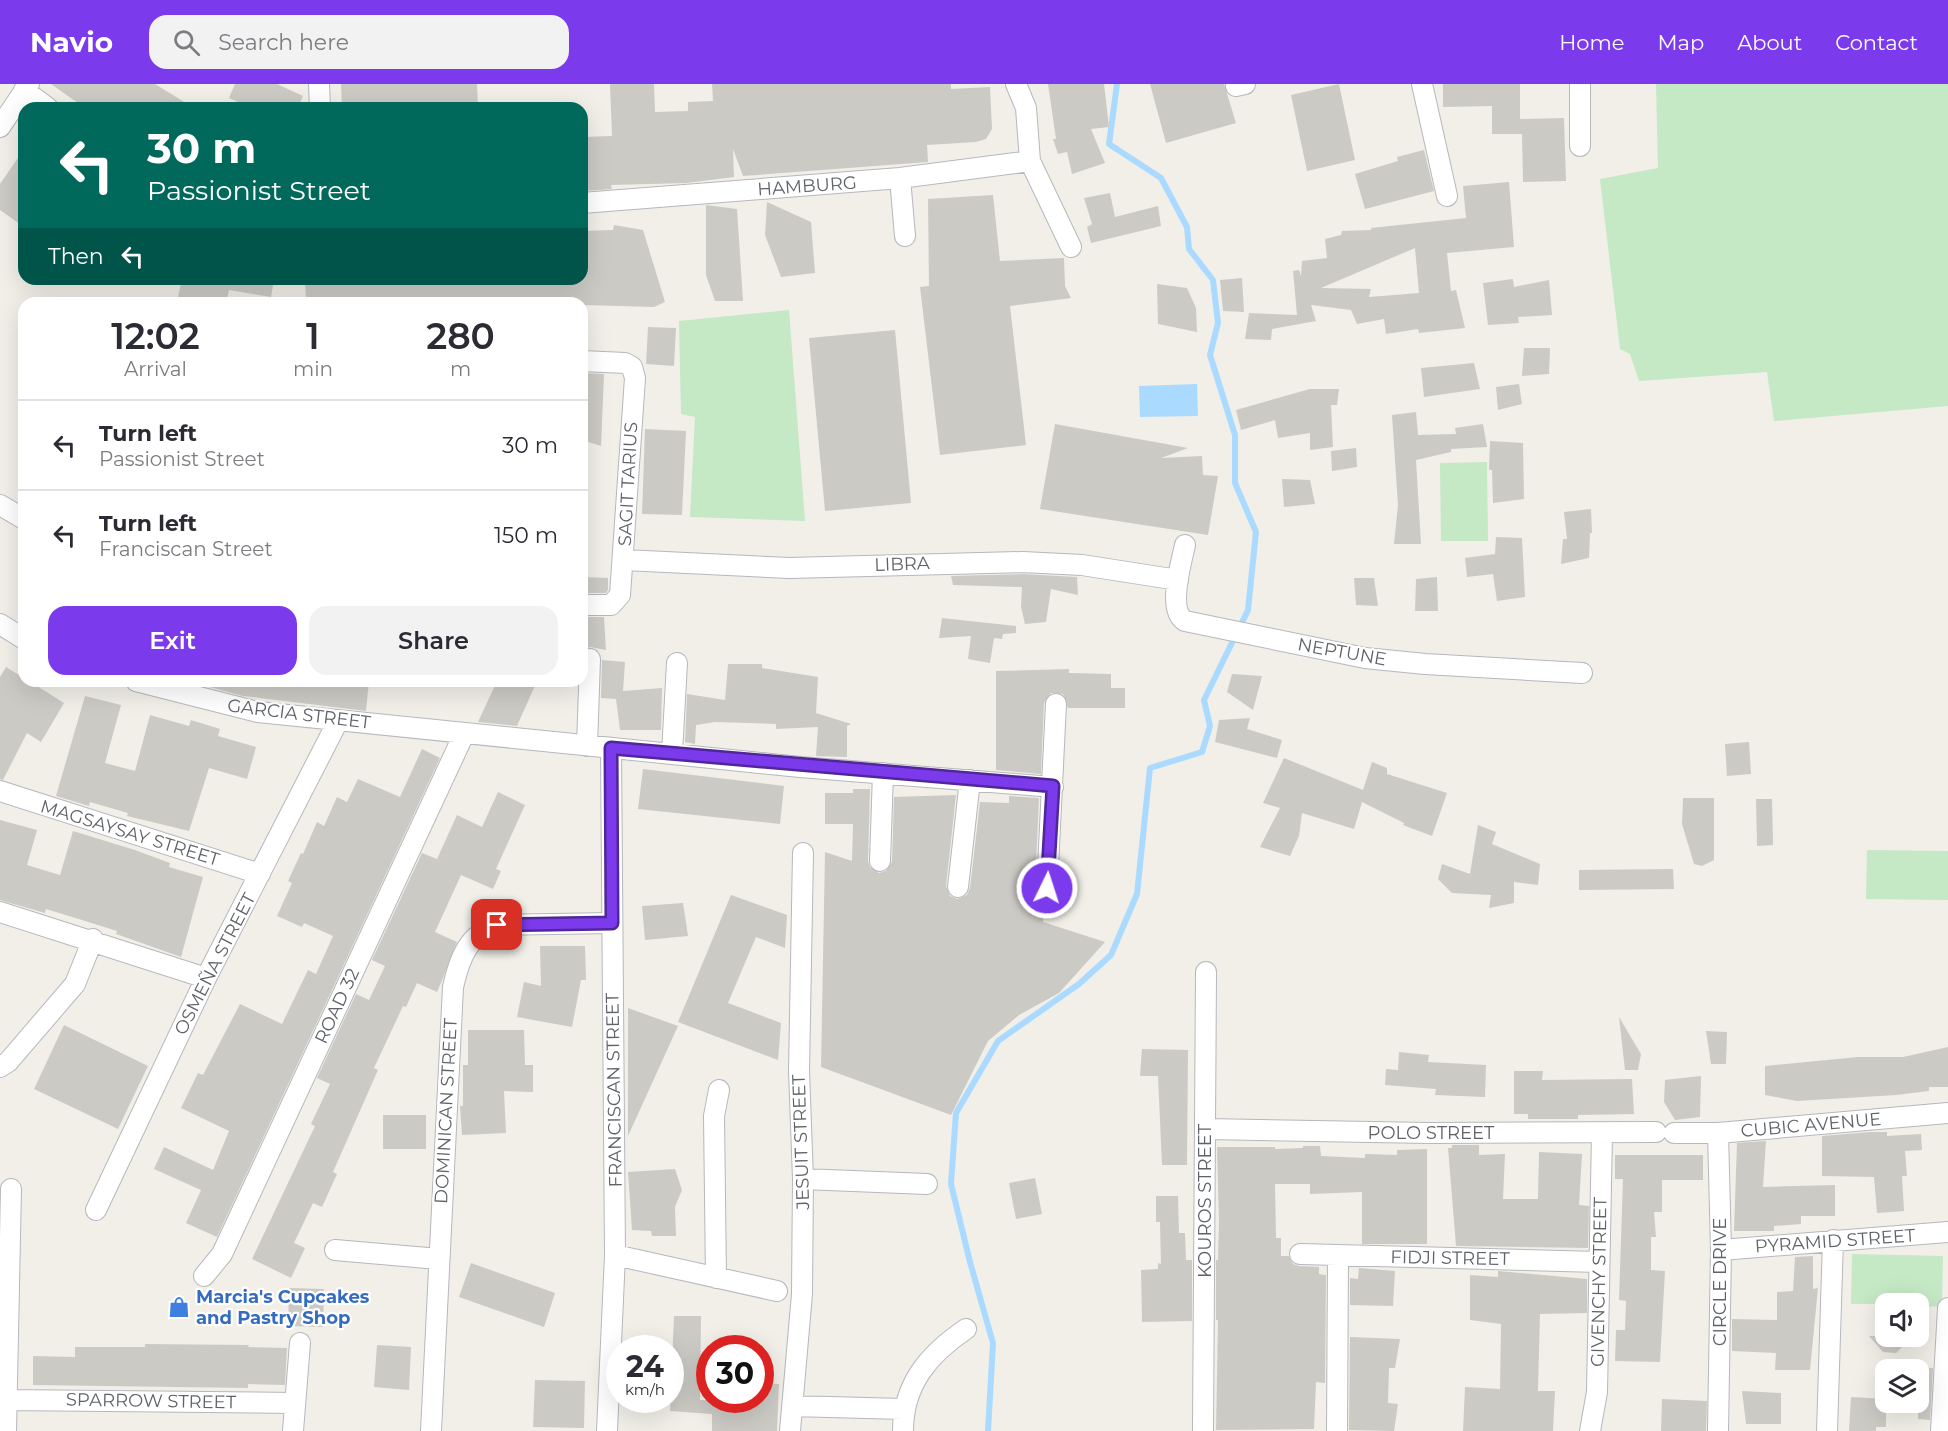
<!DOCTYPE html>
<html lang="en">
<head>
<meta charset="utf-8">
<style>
	:root { --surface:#fff; --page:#f2f2f3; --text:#2b2b33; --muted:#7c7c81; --line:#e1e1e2; --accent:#7c3aed }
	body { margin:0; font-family:Montserrat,sans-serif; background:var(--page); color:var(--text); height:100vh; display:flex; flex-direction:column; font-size:22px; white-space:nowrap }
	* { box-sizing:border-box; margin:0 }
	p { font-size:20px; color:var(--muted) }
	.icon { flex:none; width:33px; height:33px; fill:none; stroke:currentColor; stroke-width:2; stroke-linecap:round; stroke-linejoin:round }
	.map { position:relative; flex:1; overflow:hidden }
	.sheet { position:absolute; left:18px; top:213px; width:570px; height:390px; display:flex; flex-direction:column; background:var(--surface); border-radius:18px; box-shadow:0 6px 24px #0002 }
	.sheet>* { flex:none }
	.top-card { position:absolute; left:18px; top:18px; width:570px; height:183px; border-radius:18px; box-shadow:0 6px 24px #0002; background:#00695c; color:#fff; overflow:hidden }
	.tools { position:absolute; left:1875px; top:1209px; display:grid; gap:12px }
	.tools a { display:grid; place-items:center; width:54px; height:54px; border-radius:12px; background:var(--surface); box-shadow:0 6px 24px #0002; font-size:30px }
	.speed { position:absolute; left:606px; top:1251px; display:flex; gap:12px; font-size:30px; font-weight:700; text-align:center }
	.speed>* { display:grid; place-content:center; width:78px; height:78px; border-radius:50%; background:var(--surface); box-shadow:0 6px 24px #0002; line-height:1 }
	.speed small { font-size:15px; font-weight:400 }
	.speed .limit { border:9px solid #d22; background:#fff; color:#111 }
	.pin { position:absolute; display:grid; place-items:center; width:51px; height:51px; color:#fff; margin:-26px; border-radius:12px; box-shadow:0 3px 9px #0006 }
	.me { position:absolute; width:66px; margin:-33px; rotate:4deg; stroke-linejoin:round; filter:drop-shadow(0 0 4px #0008) }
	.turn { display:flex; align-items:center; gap:21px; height:126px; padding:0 30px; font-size:27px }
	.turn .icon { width:78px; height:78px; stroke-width:2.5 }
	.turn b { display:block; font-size:42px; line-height:51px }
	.then { display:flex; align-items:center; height:57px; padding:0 30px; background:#0003; gap:12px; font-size:22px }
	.eta { display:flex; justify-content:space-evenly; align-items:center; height:102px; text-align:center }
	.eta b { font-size:36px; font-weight:600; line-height:42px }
	.action { display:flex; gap:12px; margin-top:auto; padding:12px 30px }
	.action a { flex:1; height:69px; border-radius:18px; background:var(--accent); color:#fff; font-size:24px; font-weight:600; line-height:69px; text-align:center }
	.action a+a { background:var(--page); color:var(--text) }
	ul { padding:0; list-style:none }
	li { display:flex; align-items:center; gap:18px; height:90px; padding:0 30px; border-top:2px solid var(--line) }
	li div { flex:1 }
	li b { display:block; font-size:22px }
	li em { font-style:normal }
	header { display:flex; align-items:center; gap:36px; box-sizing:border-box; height:84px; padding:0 30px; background:var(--accent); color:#fff }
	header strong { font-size:28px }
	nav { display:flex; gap:33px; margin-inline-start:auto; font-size:21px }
	.search { width:420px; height:54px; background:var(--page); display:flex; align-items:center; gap:15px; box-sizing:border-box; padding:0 21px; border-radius:18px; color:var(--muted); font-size:22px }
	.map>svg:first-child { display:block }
</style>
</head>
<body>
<header>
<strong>Navio</strong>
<div class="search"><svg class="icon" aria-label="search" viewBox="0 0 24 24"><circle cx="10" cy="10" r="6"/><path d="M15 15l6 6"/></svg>Search here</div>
<nav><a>Home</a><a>Map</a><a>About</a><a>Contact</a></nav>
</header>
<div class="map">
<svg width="1948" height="1347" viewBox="0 0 1948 1347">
	<rect width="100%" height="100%" fill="#f1efe8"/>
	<path fill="#c5e8c5" d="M1656 0H1948V322L1774 337 1767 288 1639 297 1630 270 1620 265 1600 95 1658 84Z
		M789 226 805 437 690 433 695 333 681 330 679 237Z
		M1487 378 1488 457H1441L1440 379Z
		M1867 766 1948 767V816L1866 815Z
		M1852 1170 1943 1172 1942 1223 1919 1222 1918 1220H1851Z"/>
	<path fill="#aadaff" d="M1197 300 1198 332 1140 333 1139 302Z"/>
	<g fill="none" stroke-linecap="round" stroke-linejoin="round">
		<path stroke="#aadaff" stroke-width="6" d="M988 1347 993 1259 970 1178 951 1100 956 1029 998 957 1079 900 1111 871 1137 810 1150 684 1202 668 1210 642 1204 616 1248 526 1256 448 1235 399V351L1210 271 1218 239 1213 196 1189 165 1187 143 1161 94 1109 60 1117 0"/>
	</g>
	<path fill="#cccac5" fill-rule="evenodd" d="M51 0H155L194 24H85Z
		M235 0H277L303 12 298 24H251L229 14Z
		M341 0H477L478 24H342Z
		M610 0H654L655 28 688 27V18L713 17 712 0H951V5L990 3 992 45 986 55 976 58 927 61 928 78 743 92 733 65 734 93 686 99 611 101 612 105 582 107V53L612 52Z
		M1048 0H1104L1109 43 1091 45 1105 79 1072 90 1067 68 1058 70 1053 55H1056Z
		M1150 0H1224L1236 39 1166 59Z
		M1339 0 1355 76 1307 87 1291 11Z
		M1443 0H1520V35L1564 34 1566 97 1523 98 1522 50H1492V22L1443 23Z
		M24 65V143L0 126V100Z
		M1424 66 1434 107 1365 125 1355 90 1398 77 1397 73Z
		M1509 98 1514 163 1447 169 1451 207 1456 206 1465 244 1419 249 1418 245 1386 250 1384 235 1357 240 1351 226 1311 221 1316 237 1272 245 1271 256 1245 255 1249 229 1297 231 1293 187 1299 186 1301 192 1302 177 1327 174 1325 155 1341 151 1342 147 1371 146V144L1466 134 1463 102ZM1415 164 1419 209 1369 213 1371 205 1321 204Z
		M1110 109 1115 133 1158 122 1161 142 1091 159 1087 143 1092 140 1084 114Z
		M993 111 1000 177 1064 174 1065 202 1071 214 1010 222 1026 361 940 371 920 203 929 202 928 115Z
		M767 118 811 138 815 189 781 193 765 151Z
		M706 121 737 125 743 217H715L706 191Z
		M614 141 643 146 665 218 654 223 582 221V219H306L305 195H582V147L613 146Z
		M1242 194 1244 228 1223 227 1220 196Z
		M182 195H274L271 213 229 206 226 219H202L178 213Z
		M1513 195 1514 203 1549 196 1552 231 1518 233 1519 239 1488 241 1483 199Z
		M1157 200 1187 204 1196 224 1197 248 1158 240Z
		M648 243 676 244 674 282 646 280Z
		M895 246 911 419 825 427 809 254Z
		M1524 264H1550L1549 290 1522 292Z
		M1474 279 1480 305 1424 313 1421 284Z
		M582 289 604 290 601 362 582 356Z
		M1519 300 1522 320 1498 326 1496 303Z
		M1310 305H1339L1337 321H1331L1333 363 1310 366V349L1278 354 1275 336 1241 346 1236 326Z
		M1416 328 1418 351 1456 350 1455 344 1483 340 1487 363 1451 365V368L1416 376 1421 460H1394L1398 421 1392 331Z
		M1055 340 1188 364 1161 374 1202 372 1203 391 1218 392 1208 451 1040 425Z
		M645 345 686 347 682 431 642 430Z
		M1490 357 1523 359 1524 415 1493 419 1492 386H1489Z
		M1356 364 1357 383 1332 387 1331 367Z
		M1282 395 1310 396 1315 420 1284 423Z
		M1591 425 1592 449H1590L1589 474 1561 480 1563 455H1567L1564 428Z
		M1496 453 1522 454 1525 513 1497 517 1493 490 1467 493 1465 474 1495 470Z
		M1023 490 1077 493 1078 511 1051 505 1046 538 1025 540 1021 523 1022 503 953 501 951 492Z
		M582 493 608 494V506L606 509H582Z
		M1437 493 1438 527H1415L1416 495Z
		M1354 494H1374L1378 522 1356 521Z
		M582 533H604L606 566 590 563 582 567Z
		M942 534 1016 542V549L1003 550 1002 555 994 554 990 579 968 575 971 552 939 554Z
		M602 576 625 578 623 607 662 604 661 646H620L616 615 601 614Z
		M728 580H762V584L818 593 816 629 851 640 847 642V673L816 672 818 643 776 645V640L715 638 696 641 695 660 685 658 687 610 725 616Z
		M6 583 24 594V597H29L64 619 41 658 27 649 3 696 0 695V593Z
		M1069 585V589L1111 590V604H1125V624H1068L1063 610 1051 609 1044 619 1041 690 996 686V587Z
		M1232 590 1262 592 1253 626 1227 608Z
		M206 597H369L366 627 243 612 206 602Z
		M497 597H537L517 642 478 638Z
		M85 612 121 621 105 679 135 687 150 631 189 642 191 636 220 645 218 652 256 663 247 695 209 684 189 747 127 732 128 729 90 718 89 722 56 712Z
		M1250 634 1247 645 1282 656 1277 674 1215 658 1219 636Z
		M1749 658 1751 690 1727 692 1725 660Z
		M422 665 440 674 217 1153 186 1139 201 1106 154 1085 164 1063 213 1086 229 1047 181 1024 198 989 203 991 240 920 282 940 308 886 316 890 333 852 304 839 302 843 277 832 292 799 288 797 301 769 303 770 317 738 324 742 337 713 347 718 358 695 400 713Z
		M1284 674 1363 706 1372 678 1387 684V690L1447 709 1432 752 1403 741 1404 739 1362 718 1354 745 1302 729 1299 752 1290 772 1260 763 1280 724 1263 719Z
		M643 685 784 702 780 740 638 725Z
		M853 705H870L868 777 870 783 879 789 886 787 892 778 894 713 956 711 946 802 950 812 957 815 967 811 970 804 980 718 1009 719V712L1039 714 1035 803 1037 810 1044 815 1043 838 1105 858 1059 909 1019 931 988 957 951 1031 821 983 825 768 852 777 853 740H825V709H853Z
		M498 708 525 721 496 785 501 787 493 805 461 791 435 848 457 858 443 894 437 908 417 899 406 923 403 922 374 984 378 986 333 1088 337 1090 322 1123 313 1119 294 1159 305 1164 291 1194 252 1175 315 1042 311 1040 330 1000 317 994 356 910 369 916 385 882 372 876 422 769 437 775 457 731 482 743Z
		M1683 714H1714V776L1702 782 1694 780 1682 740Z
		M1756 715H1772L1773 761 1757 762Z
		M0 736 37 746 27 781 60 791 73 747 135 766 170 779 169 783 203 793 181 873 116 850 117 847 82 836 46 825 45 829 0 816Z
		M1478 741 1496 748 1492 760 1540 780 1538 801 1514 798V819L1489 824 1491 811 1452 809 1438 795 1442 780 1470 790Z
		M1673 785 1674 805 1579 806V786Z
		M731 811 787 831 785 864 756 853 728 919 781 939 778 976 678 938Z
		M683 819 688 852 645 856 642 822Z
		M540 862H585L586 896H581L572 943 517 933 524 898 541 902Z
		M628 924 678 942 628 1052Z
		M1619 933 1641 970 1638 986H1625Z
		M64 941 148 982 118 1045 34 1005Z
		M468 946H524L525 981H533V1008L504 1007 506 1049 462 1051 460 1022H463V981H468Z
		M1706 947 1727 948 1726 980H1711Z
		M1948 963V1003H1929V1007L1896 1011 1797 1017 1765 1011V982L1858 973H1903Z
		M1142 965 1188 966 1187 1081H1162L1158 992H1140Z
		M1399 968 1429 971 1428 978 1486 981 1485 1013 1435 1011 1436 1005 1385 1001 1386 985 1398 986Z
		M1514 987H1543L1542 996 1632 995 1634 1030 1578 1031V1035H1528V1030H1514Z
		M1701 992 1700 1033 1675 1036 1664 1018 1665 996Z
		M383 1031H426V1065H383Z
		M1870 1048H1887V1052L1921 1050 1922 1066 1905 1067 1907 1092H1902L1904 1127 1877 1129 1874 1093 1822 1092V1052Z
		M1766 1057 1763 1103 1835 1101V1132H1801V1140L1774 1142V1147H1734L1737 1059Z
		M1452 1061H1479V1071L1505 1070 1503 1115H1538L1539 1068 1582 1070 1579 1121 1589 1122 1588 1164 1456 1162 1448 1064H1452Z
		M1303 1062H1320L1321 1072 1365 1074V1070L1397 1071V1066L1427 1065V1160H1362V1108L1310 1110V1100H1275L1276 1154H1281V1172H1289L1293 1180 1299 1182 1319 1183V1190L1326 1191 1325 1299 1316 1298 1314 1345 1216 1346 1218 1236H1216V1176H1218L1219 1138 1217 1063H1275V1065L1303 1064Z
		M1615 1071H1703V1096H1662V1128H1654L1656 1153H1651V1186L1665 1187 1660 1278 1615 1277 1616 1246H1625L1626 1217 1619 1216 1623 1095H1615Z
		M675 1085 682 1106 675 1123 676 1152H652L651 1147 632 1146 628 1088Z
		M1035 1094 1042 1130 1016 1135 1009 1099Z
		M1156 1112H1178L1179 1149H1185L1186 1176H1192V1237L1142 1238 1141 1186 1158 1185V1179L1161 1180 1160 1138H1156Z
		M1813 1172V1205L1818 1204 1810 1286H1775L1776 1269 1732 1267V1235L1777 1236V1208L1793 1207 1795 1173Z
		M471 1179 555 1209 544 1243 459 1213Z
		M1359 1184 1395 1187 1393 1222 1350 1221V1194L1358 1195Z
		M1498 1187 1587 1195V1229L1540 1230 1538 1307H1555L1553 1347H1463L1465 1303 1500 1305 1501 1240 1470 1236V1191L1498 1193Z
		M289 1204 324 1205 323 1243 288 1242Z
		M674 1232H701L700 1316H760V1299L779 1300 777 1347H712V1330L670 1327Z
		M1869 1252H1913L1896 1269 1883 1268Z
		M1350 1253 1400 1255 1395 1284H1389L1388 1319 1398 1320 1394 1347 1349 1346Z
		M145 1260 249 1261 248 1263 287 1264 285 1301 248 1300V1304L33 1301V1272L75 1273V1263H145Z
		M377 1261 411 1263 409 1306 374 1303Z
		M1918 1283 1933 1284 1930 1336 1918 1335Z
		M535 1296 585 1297 584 1344 533 1343Z
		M1742 1307 1781 1309V1340H1746Z
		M1851 1313 1886 1315V1343H1876V1347H1849Z
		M1662 1315 1707 1317 1706 1347H1661Z"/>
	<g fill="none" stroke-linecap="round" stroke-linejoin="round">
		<defs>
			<path id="street" d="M319 0 320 24
				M1016 0 1026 24 1030 77 1071 163
				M1422 0 1447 112
				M1236 2 1245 0
				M24 6 48 24
				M0 43 29 0
				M1580 62V0
				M900 94 905 152
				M582 119 900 94 1030 77
				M582 277 625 279 632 283 635 294 620 511 611 521H582
				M0 421 24 435
				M1185 461C1181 480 1167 526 1185 537L1365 574 1425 580 1582 589
				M624 476 789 484 1023 478 1082 481 1178 496
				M0 540 24 555
				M136 597 258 628 800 683 1053 703
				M587 662 590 575
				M672 669 677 579
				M0 707 260 790
				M880 777 883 689
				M958 803 970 696
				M1047 804 1056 620
				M0 828 206 894
				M0 983 8 978 75 900 93 855
				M1206 1045 1430 1049 1656 1048
				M1674 1049H1718L1948 1029
				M1718 1049 1721 1166 1718 1347
				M803 1095 927 1100
				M96 1126 206 894 338 637
				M335 1166 439 1175
				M1721 1166 1948 1148
				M1300 1170 1599 1178
				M615 1171 777 1207
				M204 1192 222 1170 464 650
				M716 1194 714 1032 719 1006
				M6 1316 295 1319
				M792 1322 903 1325
				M6 1347 11 1105
				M293 1347 300 1259
				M431 1347 453 903C459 876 468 850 497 841L612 839
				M607 1347 615 1171 611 664
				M790 1347 802 1210 803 1095 799 987 803 769
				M903 1347C903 1300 929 1270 966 1245
				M1203 1347 1206 888
				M1337 1347 1338 1172
				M1590 1347 1597 1308 1602 1049
				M1827 1347 1833 1156
				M1941 1347 1948 1224"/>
		</defs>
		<use href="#street" stroke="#b5b8bc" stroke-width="22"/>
		<use href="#street" stroke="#fff" stroke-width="20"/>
	</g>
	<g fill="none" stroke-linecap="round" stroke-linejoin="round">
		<defs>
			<path id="route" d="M497 841 612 839 611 664 1053 702 1047 804"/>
		</defs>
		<use href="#route" stroke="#51269a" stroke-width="15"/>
		<use href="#route" stroke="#7c3aed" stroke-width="10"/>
	</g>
	<defs>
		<symbol id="shop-bare" viewBox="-9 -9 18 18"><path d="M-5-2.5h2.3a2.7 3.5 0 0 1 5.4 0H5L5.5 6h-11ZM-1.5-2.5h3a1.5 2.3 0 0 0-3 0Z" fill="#3f7fe0" stroke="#fff" stroke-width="2.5" paint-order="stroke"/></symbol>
	</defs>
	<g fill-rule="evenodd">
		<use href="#shop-bare" x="164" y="1208" width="30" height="30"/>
	</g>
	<g text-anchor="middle" stroke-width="4.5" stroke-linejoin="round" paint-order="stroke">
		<g font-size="18" fill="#5f6368" stroke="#fff">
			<text transform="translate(807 102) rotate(-4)" y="6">HAMBURG</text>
			<text transform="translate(628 400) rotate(-87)" y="6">SAGIT TARIUS</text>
			<text transform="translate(902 480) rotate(-2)" y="6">LIBRA</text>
			<text transform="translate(1342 568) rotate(10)" y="6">NEPTUNE</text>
			<text transform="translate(299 630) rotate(7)" y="6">GARCIA STREET</text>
			<text transform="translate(130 749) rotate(17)" y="6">MAGSAYSAY STREET</text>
			<text transform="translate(215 880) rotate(-63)" y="6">OSMEÑA STREET</text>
			<text transform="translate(337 922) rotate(-65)" y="6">ROAD 32</text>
			<text transform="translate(614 1006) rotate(-91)" y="6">FRANCISCAN STREET</text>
			<text transform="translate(446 1027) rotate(-87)" y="6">DOMINICAN STREET</text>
			<text transform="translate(1811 1041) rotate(-5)" y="6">CUBIC AVENUE</text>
			<text x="1431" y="1055">POLO STREET</text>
			<text transform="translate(801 1058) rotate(-92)" y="6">JESUIT STREET</text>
			<text transform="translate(1205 1117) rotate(-90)" y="6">KOUROS STREET</text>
			<text transform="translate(1835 1157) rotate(-4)" y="6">PYRAMID STREET</text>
			<text transform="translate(1450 1174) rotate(1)" y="6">FIDJI STREET</text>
			<text transform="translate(1599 1198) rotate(-89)" y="6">GIVENCHY STREET</text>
			<text transform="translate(1720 1198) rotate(-90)" y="6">CIRCLE DRIVE</text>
			<text transform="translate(151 1317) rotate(1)" y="6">SPARROW STREET</text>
		</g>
		<g font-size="18" font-weight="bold" fill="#366cbe" stroke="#fff" text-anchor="start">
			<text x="196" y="1219">Marcia's Cupcakes<tspan x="196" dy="21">and Pastry Shop</tspan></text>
		</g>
	</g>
</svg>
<div class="tools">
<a><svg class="icon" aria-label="sound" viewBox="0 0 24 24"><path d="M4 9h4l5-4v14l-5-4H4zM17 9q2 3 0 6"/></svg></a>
<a><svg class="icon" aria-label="layers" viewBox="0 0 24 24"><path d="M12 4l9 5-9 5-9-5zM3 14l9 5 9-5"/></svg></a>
</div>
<div class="speed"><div>24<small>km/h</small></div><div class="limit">30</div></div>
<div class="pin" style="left:497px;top:841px;background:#d93025"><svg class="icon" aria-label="arrive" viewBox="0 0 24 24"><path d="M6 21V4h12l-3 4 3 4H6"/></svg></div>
<svg class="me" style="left:1047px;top:804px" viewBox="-20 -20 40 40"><circle r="17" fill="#7c3aed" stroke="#fff" stroke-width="3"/><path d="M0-11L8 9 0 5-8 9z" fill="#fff"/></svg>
<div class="top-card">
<div class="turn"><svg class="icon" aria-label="left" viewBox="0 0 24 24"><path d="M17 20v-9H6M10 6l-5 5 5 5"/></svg><div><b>30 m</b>Passionist Street</div></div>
<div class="then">Then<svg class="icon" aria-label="left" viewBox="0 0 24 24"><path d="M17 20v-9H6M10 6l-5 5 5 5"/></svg></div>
</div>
<section class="sheet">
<div class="eta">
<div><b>12:02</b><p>Arrival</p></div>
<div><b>1</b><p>min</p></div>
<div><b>280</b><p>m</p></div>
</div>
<ul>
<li><svg class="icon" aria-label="left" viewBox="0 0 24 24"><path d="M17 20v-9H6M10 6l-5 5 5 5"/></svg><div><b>Turn left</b><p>Passionist Street</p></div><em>30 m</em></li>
<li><svg class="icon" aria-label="left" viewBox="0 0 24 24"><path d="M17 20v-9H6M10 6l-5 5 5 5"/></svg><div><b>Turn left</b><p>Franciscan Street</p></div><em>150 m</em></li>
</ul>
<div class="action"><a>Exit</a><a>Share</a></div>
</section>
</div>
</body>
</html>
